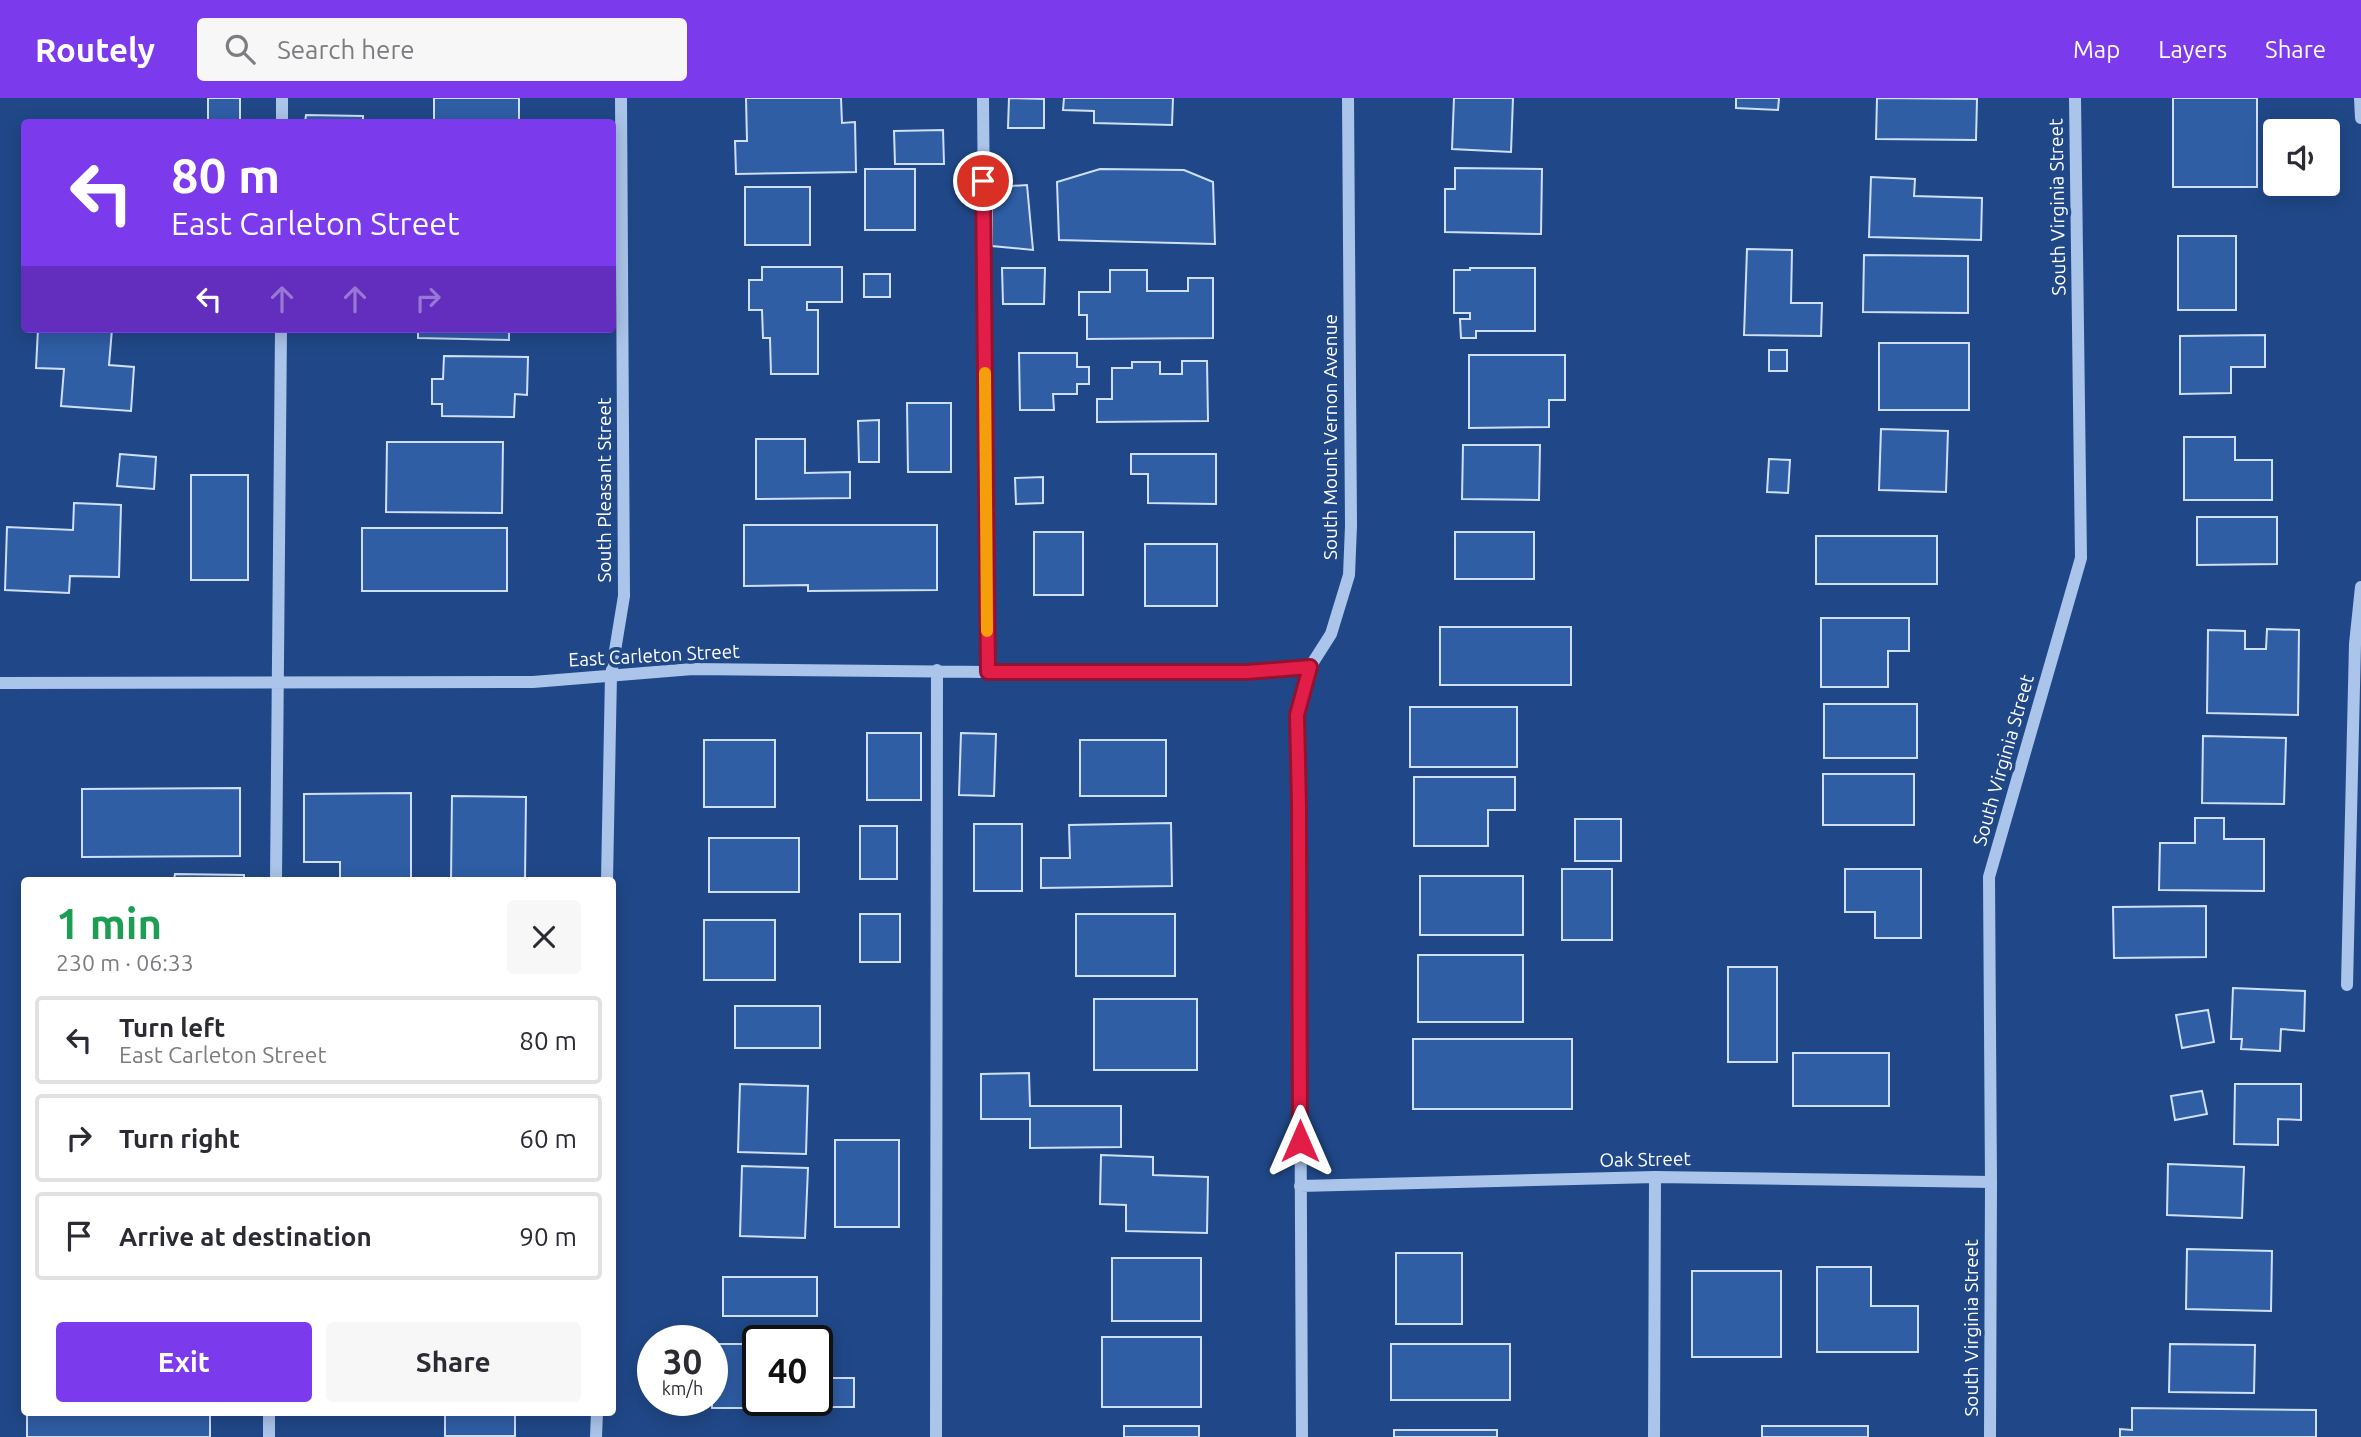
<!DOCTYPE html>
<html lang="en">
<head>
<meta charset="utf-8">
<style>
	:root { --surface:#fff; --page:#f7f7f7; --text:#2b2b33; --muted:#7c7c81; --line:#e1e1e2; --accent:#7c3aed }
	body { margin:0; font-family:Ubuntu,sans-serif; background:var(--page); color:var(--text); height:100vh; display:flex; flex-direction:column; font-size:26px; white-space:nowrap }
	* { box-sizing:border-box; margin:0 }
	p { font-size:23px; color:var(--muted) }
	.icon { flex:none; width:38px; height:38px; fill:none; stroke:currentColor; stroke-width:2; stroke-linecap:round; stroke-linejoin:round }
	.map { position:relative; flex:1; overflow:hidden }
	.drawer { position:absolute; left:21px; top:779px; width:595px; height:539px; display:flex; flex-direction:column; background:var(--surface); border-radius:7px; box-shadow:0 4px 18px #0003 }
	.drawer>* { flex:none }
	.guide { position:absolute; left:21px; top:21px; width:595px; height:214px; border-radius:7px; box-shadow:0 4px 18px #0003; background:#7c3aed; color:#fff; overflow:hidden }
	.fabs { position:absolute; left:2263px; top:21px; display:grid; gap:14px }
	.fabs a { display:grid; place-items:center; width:77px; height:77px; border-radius:7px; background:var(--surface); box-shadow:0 4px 18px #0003; font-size:35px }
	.speed { position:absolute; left:637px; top:1227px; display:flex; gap:14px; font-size:35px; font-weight:700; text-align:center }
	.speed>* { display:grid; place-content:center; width:91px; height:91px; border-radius:50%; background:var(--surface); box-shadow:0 4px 18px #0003; line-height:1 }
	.speed small { font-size:18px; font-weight:400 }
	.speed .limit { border:4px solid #111; border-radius:10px; background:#fff; color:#111 }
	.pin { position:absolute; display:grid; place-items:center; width:60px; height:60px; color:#fff; margin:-30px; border:4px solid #fff; border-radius:50%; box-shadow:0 2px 7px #0007 }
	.me { position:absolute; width:77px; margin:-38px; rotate:0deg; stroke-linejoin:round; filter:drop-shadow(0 0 5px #0008) }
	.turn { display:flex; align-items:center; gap:24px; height:147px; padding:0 35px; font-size:32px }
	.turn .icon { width:91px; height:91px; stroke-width:2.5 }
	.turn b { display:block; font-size:49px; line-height:60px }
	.lanes { display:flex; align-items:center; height:66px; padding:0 35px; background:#0003; justify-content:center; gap:35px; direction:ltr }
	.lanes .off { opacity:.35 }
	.round { display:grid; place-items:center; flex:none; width:74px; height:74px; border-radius:7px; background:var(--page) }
	.headline { display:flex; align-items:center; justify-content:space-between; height:119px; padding:0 35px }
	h1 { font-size:42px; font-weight:600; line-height:52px; color:#1e9e55 }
	.cta { display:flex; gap:14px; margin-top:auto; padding:14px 35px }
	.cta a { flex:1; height:80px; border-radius:7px; background:var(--accent); color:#fff; font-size:28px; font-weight:600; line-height:80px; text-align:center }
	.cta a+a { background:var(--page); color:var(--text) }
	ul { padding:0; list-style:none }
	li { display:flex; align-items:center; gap:21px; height:88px; margin:0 14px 10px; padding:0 21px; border:4px solid var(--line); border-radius:7px }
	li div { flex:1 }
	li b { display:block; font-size:26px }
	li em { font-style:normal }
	header { display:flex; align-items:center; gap:42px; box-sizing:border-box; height:98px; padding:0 35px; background:var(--accent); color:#fff }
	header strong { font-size:33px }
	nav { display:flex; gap:38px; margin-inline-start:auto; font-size:24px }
	.search { width:490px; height:63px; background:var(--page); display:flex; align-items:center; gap:18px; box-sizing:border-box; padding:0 24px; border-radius:7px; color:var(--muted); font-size:26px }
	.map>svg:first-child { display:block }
</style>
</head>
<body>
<header>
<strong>Routely</strong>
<div class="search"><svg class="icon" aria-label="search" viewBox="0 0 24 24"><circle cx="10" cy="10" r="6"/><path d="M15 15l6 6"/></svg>Search here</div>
<nav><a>Map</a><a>Layers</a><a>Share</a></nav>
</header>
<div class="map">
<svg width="2361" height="1339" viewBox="0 0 2361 1339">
	<rect width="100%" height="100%" fill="#204888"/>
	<path fill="#2f5ea5" stroke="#cfdff8" stroke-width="2" d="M208 0H240V24H208Z
		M434 0H519V24H434Z
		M746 0H841L842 25 855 24 856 74 736 76 735 43H747Z
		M1009 0 1044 1V30H1008Z
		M1064 0H1173L1172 27 1094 25V13L1063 12Z
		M1454 0H1513L1511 54 1452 51Z
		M1736 0H1779L1778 12 1736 10Z
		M1877 0 1977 1 1976 42 1876 41Z
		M2173 0H2257V89H2173Z
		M306 17 363 18V24H305Z
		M943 32 944 66H895L894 33Z
		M1455 70 1542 71 1541 136 1445 134V91H1455Z
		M865 71H915V132H865Z
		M1100 71 1184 72 1213 84 1215 146 1059 142 1057 84Z
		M1871 79 1915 81 1914 98 1982 100 1981 142 1869 139Z
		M1027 87 1033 152 992 148V89Z
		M745 89H810V147H745Z
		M2178 138H2236V212H2178Z
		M1747 151 1792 152 1791 205H1822L1821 238 1744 237Z
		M1864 157 1968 158V215L1863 214Z
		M762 169H842V204H807V212H818V276H771L770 240H763L762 212H749V182H762Z
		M1002 170H1045L1044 206H1003Z
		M1470 170H1535V233H1476V240H1461L1460 221H1470V215H1454V172H1470Z
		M1110 172H1147V193H1188V180H1213V240L1087 241V217H1079V194H1110Z
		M864 176H890V199H864Z
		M38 231H112L109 267 134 269 131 313 61 308 64 271 36 270Z
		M418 231H509V242L418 240Z
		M2265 237V269H2231V295L2180 296V238Z
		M1879 245H1969V312H1879Z
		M1769 252H1787V273H1769Z
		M1019 255H1077V269H1089V286H1077V296H1053L1054 312H1020Z
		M1469 257H1565V302H1549V329L1469 330Z
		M444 258 528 259 527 297 515 296 514 319 442 318V306H432V281H443Z
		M1182 263H1207L1208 323 1097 324V301H1112V270H1132V264H1160V276H1182Z
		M907 305H951V374H908Z
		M879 322V364H859L858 323Z
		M1881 331 1948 333 1946 394 1879 392Z
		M2184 339H2235V362H2272V402H2184Z
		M756 341H805V375L850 374V400L756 401Z
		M387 344H503L502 415 386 414Z
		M1463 347H1540L1539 402 1462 401Z
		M120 356 156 359 154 391 117 388Z
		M1131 356H1216V406L1148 405V376H1131Z
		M1769 361 1790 362 1788 395 1767 394Z
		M191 377H248V482H191Z
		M1043 379V405L1016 406 1015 380Z
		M74 405 121 407 119 479 70 478 69 495 5 492 7 429 73 432Z
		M2197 419H2277V466L2197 467Z
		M744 427H937V492L808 493V487L744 488Z
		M362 430H507V493H362Z
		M1034 434H1083V497H1034Z
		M1455 434H1534V481H1455Z
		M1816 438H1937V486H1816Z
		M1145 446H1217V508H1145Z
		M1821 520H1909V553H1888V589H1821Z
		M1440 529H1571V587H1440Z
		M2267 531 2299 532 2298 617 2207 615 2208 532 2245 533V551H2266Z
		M1824 606H1917V660H1824Z
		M1410 609H1517V669H1410Z
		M867 635H921V702H867Z
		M961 635 996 636 994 698 959 697Z
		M2203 638 2286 640 2284 706 2202 705Z
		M704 642H775V709H704Z
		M1080 642H1166V698H1080Z
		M1823 676H1914V727H1823Z
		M1414 679H1515V712H1488V748H1414Z
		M240 690V758L82 759V691Z
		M411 695V782H340V764H304V696Z
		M452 698 526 699 525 782H451Z
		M2195 720H2224V741H2264V793L2159 792 2160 745H2195Z
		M1575 721H1621V763H1575Z
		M1171 725 1172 788 1041 790V760H1070L1069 727Z
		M974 726H1022V793H974Z
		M860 728H897V781H860Z
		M709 740H799V794H709Z
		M1562 771H1612V842H1562Z
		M1845 771H1921V840H1875V814H1845Z
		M175 776 244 777V782H174Z
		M1420 778H1523V837H1420Z
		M2206 808V859L2114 860 2113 809Z
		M860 816H900V864H860Z
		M1076 816H1175V878H1076Z
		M704 822H775V882H704Z
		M1418 857H1523V924H1418Z
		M1728 869H1777V964H1728Z
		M2233 890 2305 893 2304 933 2281 931 2280 953 2241 951 2242 941H2231Z
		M1094 901H1197V972H1094Z
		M735 908H820V950H735Z
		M2208 912 2214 944 2182 950 2176 917Z
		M1413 941H1572V1011H1413Z
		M1793 955H1889V1008H1793Z
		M1029 975 1030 1008H1121V1049L1030 1050V1021H981V976Z
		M740 986 808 988 806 1056 738 1054Z
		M2235 986H2301V1022L2278 1021V1047L2234 1046Z
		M2202 993 2207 1016 2175 1022 2171 998Z
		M835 1042H899V1129H835Z
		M1101 1057 1153 1059V1077L1208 1079 1207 1135 1126 1133V1107L1100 1106Z
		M2168 1066 2244 1069 2242 1120 2167 1117Z
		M742 1068 808 1070 805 1140 740 1138Z
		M2187 1151 2272 1153 2271 1213 2186 1211Z
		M1396 1155H1462V1226H1396Z
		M1112 1160H1201V1223H1112Z
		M1817 1169H1871V1208H1918V1254H1817Z
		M1692 1173H1781V1259H1692Z
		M723 1179H817V1218H723Z
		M1102 1239H1201V1309H1102Z
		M712 1246H758V1302H769V1310H712Z
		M1391 1246H1510V1302H1391Z
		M2170 1246 2255 1247 2254 1295 2169 1294Z
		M821 1280H854V1309H821Z
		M2132 1310 2316 1312V1339H2120V1331L2132 1332Z
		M27 1314H210V1339H27Z
		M445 1314H515V1338H445Z
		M1124 1328H1199V1339H1124Z
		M1762 1328H1868V1339H1762Z
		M1394 1332H1497V1339H1394Z"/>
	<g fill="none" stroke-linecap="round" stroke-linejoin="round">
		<path stroke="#aac4ea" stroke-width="12" d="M983 0 988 574
			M2360 0 2361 20
			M282 24V0
			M0 585 533 584 693 571 988 574H1247L1310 569
			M276 782 281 231
			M607 782 611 577 624 498 621 0
			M2347 887 2355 546 2361 489
			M1300 1088 1655 1079 1991 1084
			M269 1339V1314
			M596 1339 597 1314
			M936 1339 937 572
			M1302 1339 1299 708 1297 617 1310 569 1331 536 1349 477 1351 428 1348 0
			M1654 1339 1655 1079
			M1990 1339 1991 1084 1989 779 2081 460 2075 0"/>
	</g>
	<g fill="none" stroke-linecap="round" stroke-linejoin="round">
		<defs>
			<path id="route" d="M983 83 988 574H1247L1310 569 1297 617 1299 708 1300 1043"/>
		</defs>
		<use href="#route" stroke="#92132f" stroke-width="18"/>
		<use href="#route" stroke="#e11d48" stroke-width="12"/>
		<path stroke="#f59e0b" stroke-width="12" d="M985 275 987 533"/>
	</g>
	<g text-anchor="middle" stroke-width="7" stroke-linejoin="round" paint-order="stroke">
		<g font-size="19" fill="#fff" stroke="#204888">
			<text transform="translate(2057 109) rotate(-91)" y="7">South Virginia Street</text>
			<text transform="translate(1330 339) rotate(-90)" y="7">South Mount Vernon Avenue</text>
			<text transform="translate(604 392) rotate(-90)" y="7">South Pleasant Street</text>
			<text transform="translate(654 557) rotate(-3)" y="7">East Carleton Street</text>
			<text transform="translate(2003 662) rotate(-74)" y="7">South Virginia Street</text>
			<text transform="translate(1645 1061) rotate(-1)" y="7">Oak Street</text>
			<text transform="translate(1971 1230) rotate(-90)" y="7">South Virginia Street</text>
		</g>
	</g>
</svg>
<div class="fabs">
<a><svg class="icon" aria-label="sound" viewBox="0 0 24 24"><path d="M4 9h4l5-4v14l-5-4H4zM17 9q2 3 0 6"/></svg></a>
</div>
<div class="speed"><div>30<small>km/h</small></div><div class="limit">40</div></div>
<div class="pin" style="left:983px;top:83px;background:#d93025"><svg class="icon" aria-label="arrive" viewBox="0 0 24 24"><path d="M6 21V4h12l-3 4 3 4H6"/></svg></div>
<svg class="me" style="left:1300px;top:1043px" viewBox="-20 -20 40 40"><path d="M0-17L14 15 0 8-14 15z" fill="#e11d48" stroke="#fff" stroke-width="4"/></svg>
<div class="guide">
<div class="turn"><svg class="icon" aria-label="left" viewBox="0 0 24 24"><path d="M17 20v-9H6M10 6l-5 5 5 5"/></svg><div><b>80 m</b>East Carleton Street</div></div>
<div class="lanes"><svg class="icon" aria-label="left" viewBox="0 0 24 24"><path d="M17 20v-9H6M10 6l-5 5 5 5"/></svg><svg class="icon off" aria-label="ahead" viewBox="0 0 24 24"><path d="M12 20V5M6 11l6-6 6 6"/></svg><svg class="icon off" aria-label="ahead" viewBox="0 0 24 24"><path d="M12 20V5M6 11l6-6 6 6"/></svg><svg class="icon off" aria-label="right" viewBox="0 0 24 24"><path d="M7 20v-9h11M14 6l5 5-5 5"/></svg></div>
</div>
<section class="drawer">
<div class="headline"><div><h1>1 min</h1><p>230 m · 06:33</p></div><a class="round"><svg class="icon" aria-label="close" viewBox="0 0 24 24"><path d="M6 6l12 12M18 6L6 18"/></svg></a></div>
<ul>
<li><svg class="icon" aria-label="left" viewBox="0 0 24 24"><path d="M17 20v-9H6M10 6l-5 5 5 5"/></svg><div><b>Turn left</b><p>East Carleton Street</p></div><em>80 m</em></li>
<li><svg class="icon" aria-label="right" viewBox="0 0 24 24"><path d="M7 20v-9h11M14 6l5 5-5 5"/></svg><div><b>Turn right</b></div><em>60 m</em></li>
<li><svg class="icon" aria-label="arrive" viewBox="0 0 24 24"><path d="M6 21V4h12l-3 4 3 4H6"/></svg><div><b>Arrive at destination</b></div><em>90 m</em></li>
</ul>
<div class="cta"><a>Exit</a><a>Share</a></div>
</section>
</div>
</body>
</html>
